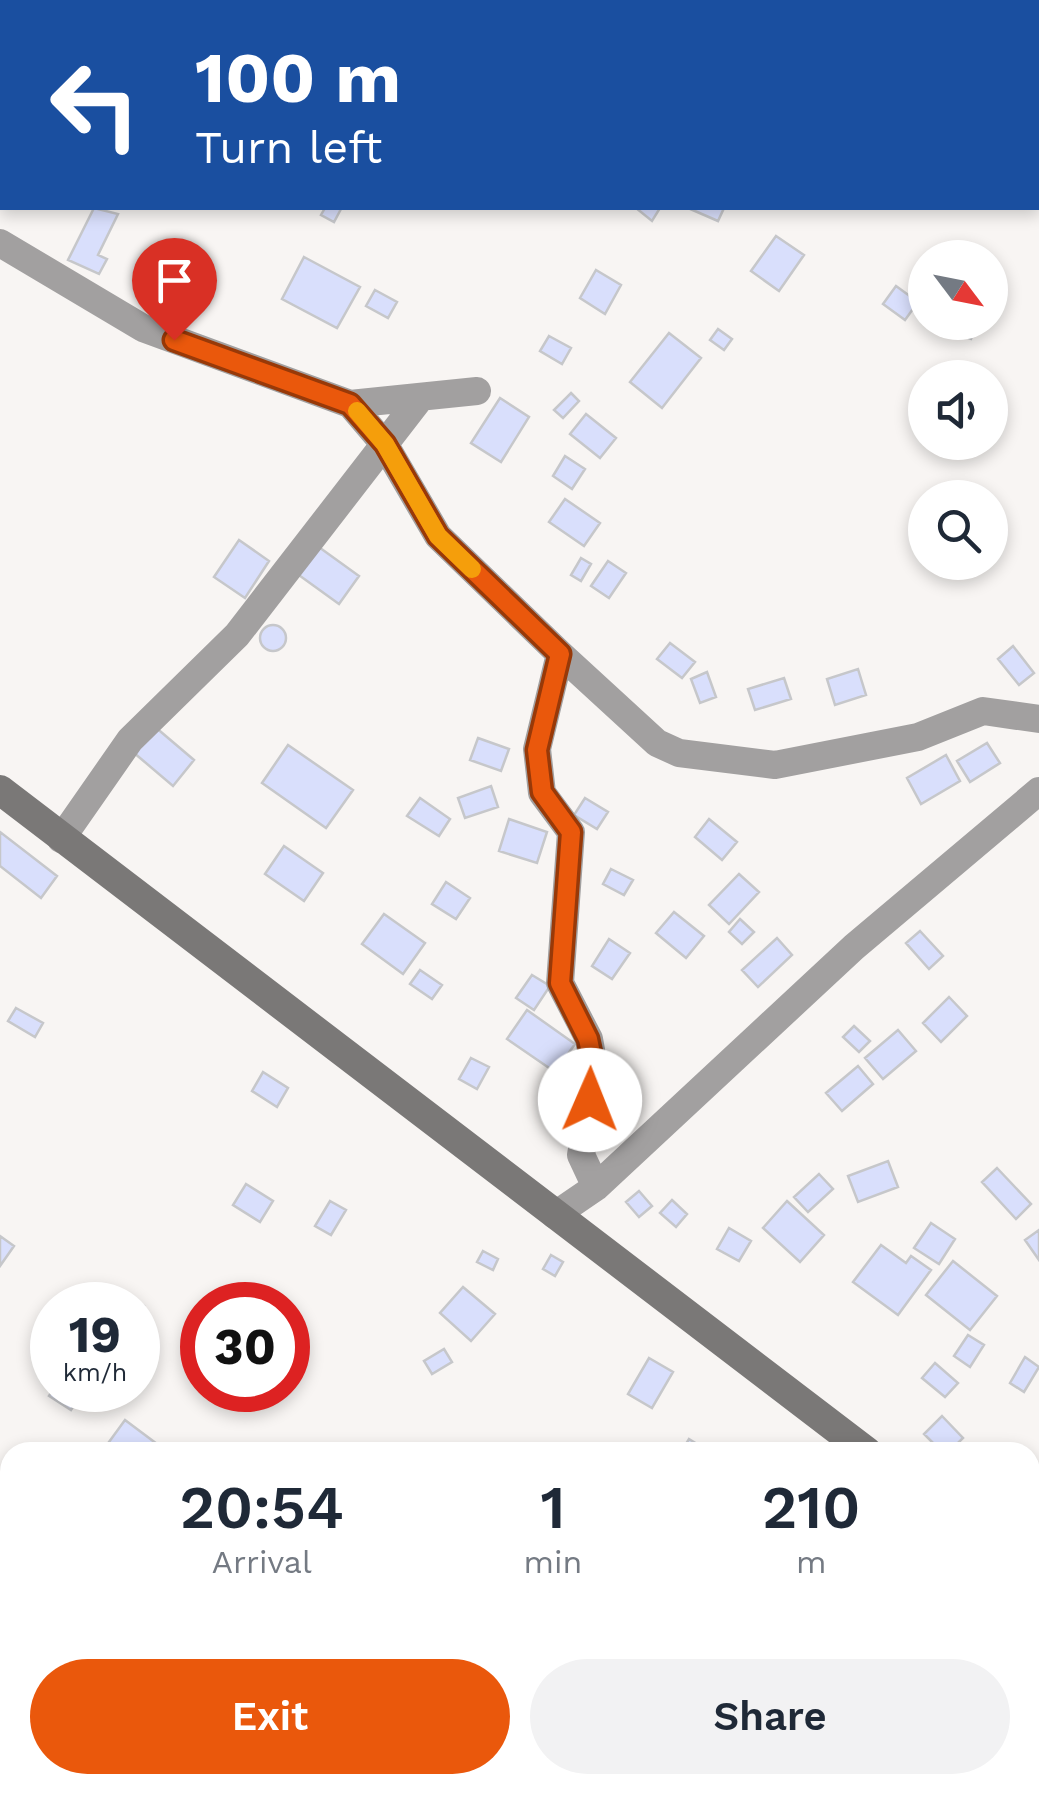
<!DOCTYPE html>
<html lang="en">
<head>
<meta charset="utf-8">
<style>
	:root { --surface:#fff; --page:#f2f2f3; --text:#1f2937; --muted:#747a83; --accent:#ea580c }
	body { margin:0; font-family:"Work Sans",sans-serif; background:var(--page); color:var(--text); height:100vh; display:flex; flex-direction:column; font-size:38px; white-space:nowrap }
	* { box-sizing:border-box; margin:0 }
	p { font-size:32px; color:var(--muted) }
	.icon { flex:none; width:55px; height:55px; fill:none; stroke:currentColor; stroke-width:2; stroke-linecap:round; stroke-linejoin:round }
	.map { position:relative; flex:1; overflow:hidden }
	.details { position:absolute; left:0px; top:1442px; width:1040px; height:352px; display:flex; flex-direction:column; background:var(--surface); border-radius:30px 30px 0 0; box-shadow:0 5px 15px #0003 }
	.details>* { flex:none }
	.top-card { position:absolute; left:0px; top:0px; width:1040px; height:210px; box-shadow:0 5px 15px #0003; background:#1a4fa0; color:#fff; overflow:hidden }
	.needle { width:65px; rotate:122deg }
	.tools { position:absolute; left:908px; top:240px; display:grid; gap:20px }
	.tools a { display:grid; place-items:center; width:100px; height:100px; border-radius:50%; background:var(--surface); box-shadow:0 5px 15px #0003; font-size:50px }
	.speed { position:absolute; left:30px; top:1282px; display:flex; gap:20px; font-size:50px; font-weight:700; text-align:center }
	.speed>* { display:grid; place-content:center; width:130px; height:130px; border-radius:50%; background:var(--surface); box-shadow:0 5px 15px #0003; line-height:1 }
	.speed small { font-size:25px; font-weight:400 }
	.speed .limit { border:15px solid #d22; background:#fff; color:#111 }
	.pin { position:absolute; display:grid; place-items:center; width:85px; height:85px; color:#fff; margin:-102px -42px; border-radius:50% 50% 50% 0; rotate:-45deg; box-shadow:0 0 10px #0007 }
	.pin .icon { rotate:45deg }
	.me { position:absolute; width:110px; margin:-55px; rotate:1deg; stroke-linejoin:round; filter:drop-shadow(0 0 8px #0008) }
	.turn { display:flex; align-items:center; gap:35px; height:210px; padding:0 30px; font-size:45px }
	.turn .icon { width:130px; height:130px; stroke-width:2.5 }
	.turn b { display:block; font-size:70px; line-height:85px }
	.eta { display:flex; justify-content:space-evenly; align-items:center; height:170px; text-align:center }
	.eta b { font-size:60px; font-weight:600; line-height:70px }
	.cta { display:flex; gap:20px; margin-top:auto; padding:20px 30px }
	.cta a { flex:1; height:115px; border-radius:60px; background:var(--accent); color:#fff; font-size:40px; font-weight:600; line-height:115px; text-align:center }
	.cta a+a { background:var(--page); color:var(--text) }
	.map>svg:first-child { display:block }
</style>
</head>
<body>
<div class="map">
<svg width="1039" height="1793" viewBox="0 0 1039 1793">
	<rect width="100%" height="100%" fill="#f8f5f3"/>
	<path fill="#d9dffc" stroke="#c6c7ca" stroke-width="2.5" d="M0 73 2 75 0 158Z
		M94 208 118 214 98 255 107 259 99 274 68 260Z
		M325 208 341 209 334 222 321 215Z
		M636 208H660L652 221Z
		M688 208H724L718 221Z
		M776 236 804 255 779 291 751 271Z
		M304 257 360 287 337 328 282 299Z
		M596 270 621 285 605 314 580 298Z
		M896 286 918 302 905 320 883 304Z
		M375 290 397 302 388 318 366 306Z
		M949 322H977L971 339 946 330Z
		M718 329 732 339 724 350 710 340Z
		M669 333 701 358 662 408 630 382Z
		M549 336 571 348 562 364 540 351Z
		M571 393 579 401 563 418 554 410Z
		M500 398 529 417 501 462 471 443Z
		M586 414 616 438 600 458 570 434Z
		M565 456 585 469 572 489 553 476Z
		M565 499 600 523 584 546 549 522Z
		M239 540 269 561 245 598 214 577Z
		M316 545 359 576 339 604 296 573Z
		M581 558 591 564 581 581 571 575Z
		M608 561 626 573 609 598 591 586Z
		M260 638a13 13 0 1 1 26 0a13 13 0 1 1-26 0Z
		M670 643 695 662 682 678 657 659Z
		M1013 646 1034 673 1019 685 998 659Z
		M858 669 866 695 835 705 827 679Z
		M707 672 716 697 700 703 691 679Z
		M784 678 791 699 755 710 748 689Z
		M154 726 194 760 173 786 133 752Z
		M478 738 509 749 501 771 470 760Z
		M987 743 1000 763 970 782 957 761Z
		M288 745 353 790 326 828 262 783Z
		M946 755 960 781 921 804 907 778Z
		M491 786 498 807 465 818 458 798Z
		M420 798 450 819 439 836 407 816Z
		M585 798 608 812 597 829 574 815Z
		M509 819 547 832 537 863 499 851Z
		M709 819 737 842 722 860 695 837Z
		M0 832 57 876 41 898 0 866Z
		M284 846 323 873 304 901 265 874Z
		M611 869 633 880 624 895 603 884Z
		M739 874 759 892 729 924 709 905Z
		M446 882 470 898 456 919 432 904Z
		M674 912 704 936 686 958 656 933Z
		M384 914 425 943 403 974 362 944Z
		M740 919 754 932 742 944 729 932Z
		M920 931 943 956 929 969 906 943Z
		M777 938 792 955 758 987 742 970Z
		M609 939 630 953 612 979 592 966Z
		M420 970 442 985 432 999 410 984Z
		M532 975 550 986 534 1010 516 998Z
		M949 997 967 1016 941 1042 923 1023Z
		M16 1008 43 1023 35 1037 8 1021Z
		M527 1010 575 1044 555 1072 507 1039Z
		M854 1026 870 1041 859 1052 843 1037Z
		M898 1030 916 1051 883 1079 865 1058Z
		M471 1058 489 1067 477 1089 459 1079Z
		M858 1066 873 1084 842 1111 826 1093Z
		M263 1072 288 1088 277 1107 252 1091Z
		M888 1161 898 1187 858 1202 848 1176Z
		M997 1168 1031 1204 1016 1219 982 1182Z
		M819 1174 833 1189 808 1212 794 1197Z
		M246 1184 273 1201 260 1222 233 1205Z
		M639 1191 652 1206 639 1217 626 1202Z
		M672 1200 687 1214 676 1227 660 1213Z
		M330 1201 346 1210 331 1235 315 1226Z
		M787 1201 824 1235 800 1262 763 1228Z
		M931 1223 955 1239 939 1264 914 1248Z
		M729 1228 751 1241 739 1261 717 1249Z
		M1039 1230V1260L1025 1240Z
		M0 1236 14 1246 0 1266Z
		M881 1245 906 1263 911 1256 931 1270 898 1315 853 1282Z
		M483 1251 498 1259 493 1270 477 1262Z
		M551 1255 563 1262 555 1276 543 1269Z
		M953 1261 997 1296 970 1330 926 1295Z
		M463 1287 495 1314 471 1341 440 1313Z
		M124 1292 144 1306 138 1316V1305H115Z
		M968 1335 984 1345 970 1367 954 1356Z
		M444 1349 452 1362 432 1374 424 1361Z
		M1025 1357 1039 1367 1024 1392 1010 1383Z
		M649 1358 673 1372 652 1408 628 1394Z
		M935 1363 958 1383 945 1397 922 1378Z
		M53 1390H84L71 1410 49 1396Z
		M942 1416 963 1438 949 1452H942L924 1434Z
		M125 1420 165 1450 163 1452H123L109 1442Z
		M689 1439 710 1452H681Z
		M661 1785H725L719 1793H672Z
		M955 1785H985L980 1793H961Z"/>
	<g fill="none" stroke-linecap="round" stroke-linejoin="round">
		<path stroke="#a2a0a0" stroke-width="28" d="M16 2 18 0
			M0 243 143 328 350 404 477 391
			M350 404 385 445 438 536 560 654 537 749 542 793 571 832 560 983 589 1039 595 1072 581 1155 596 1187
			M560 654 657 743 679 753 775 765 918 737 983 711 1039 719
			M61 839 130 740 237 635 421 397
			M555 1215 596 1187 854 947 1039 791
			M1030 1637 1039 1630
			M991 1793 995 1785"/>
		<path stroke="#7a7877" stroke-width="30" d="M0 790 867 1452
			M1030 1577 1039 1584"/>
	</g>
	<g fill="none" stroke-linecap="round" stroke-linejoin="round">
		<defs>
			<path id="route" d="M174 340 350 404 385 444 438 536 560 654 537 750 542 792 571 832 560 983 588 1039 595 1072 590 1100"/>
		</defs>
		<use href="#route" stroke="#983908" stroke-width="25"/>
		<use href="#route" stroke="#ea580c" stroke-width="18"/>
		<path stroke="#f59e0b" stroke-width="18" d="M357 411 385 444 438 536 472 569"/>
	</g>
</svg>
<div class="tools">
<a><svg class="needle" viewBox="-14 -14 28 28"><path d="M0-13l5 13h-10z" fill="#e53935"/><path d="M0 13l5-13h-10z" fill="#747a83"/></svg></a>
<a><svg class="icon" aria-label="sound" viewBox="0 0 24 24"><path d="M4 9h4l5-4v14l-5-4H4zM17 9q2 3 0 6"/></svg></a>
<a><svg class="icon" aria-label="search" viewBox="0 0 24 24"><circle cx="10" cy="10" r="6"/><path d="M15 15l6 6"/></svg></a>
</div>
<div class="speed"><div>19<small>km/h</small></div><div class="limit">30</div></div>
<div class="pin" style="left:174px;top:340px;background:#d93025"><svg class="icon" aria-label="arrive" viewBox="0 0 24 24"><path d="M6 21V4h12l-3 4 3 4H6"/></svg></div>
<svg class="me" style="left:590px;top:1100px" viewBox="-20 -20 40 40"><circle r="19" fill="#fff"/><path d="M0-13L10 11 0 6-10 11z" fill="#ea580c"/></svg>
<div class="top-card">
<div class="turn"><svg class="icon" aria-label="left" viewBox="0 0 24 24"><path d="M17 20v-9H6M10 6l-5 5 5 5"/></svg><div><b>100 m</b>Turn left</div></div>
</div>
<section class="details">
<div class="eta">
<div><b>20:54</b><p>Arrival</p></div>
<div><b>1</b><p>min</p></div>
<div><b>210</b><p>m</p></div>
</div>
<div class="cta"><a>Exit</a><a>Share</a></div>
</section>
</div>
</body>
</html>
